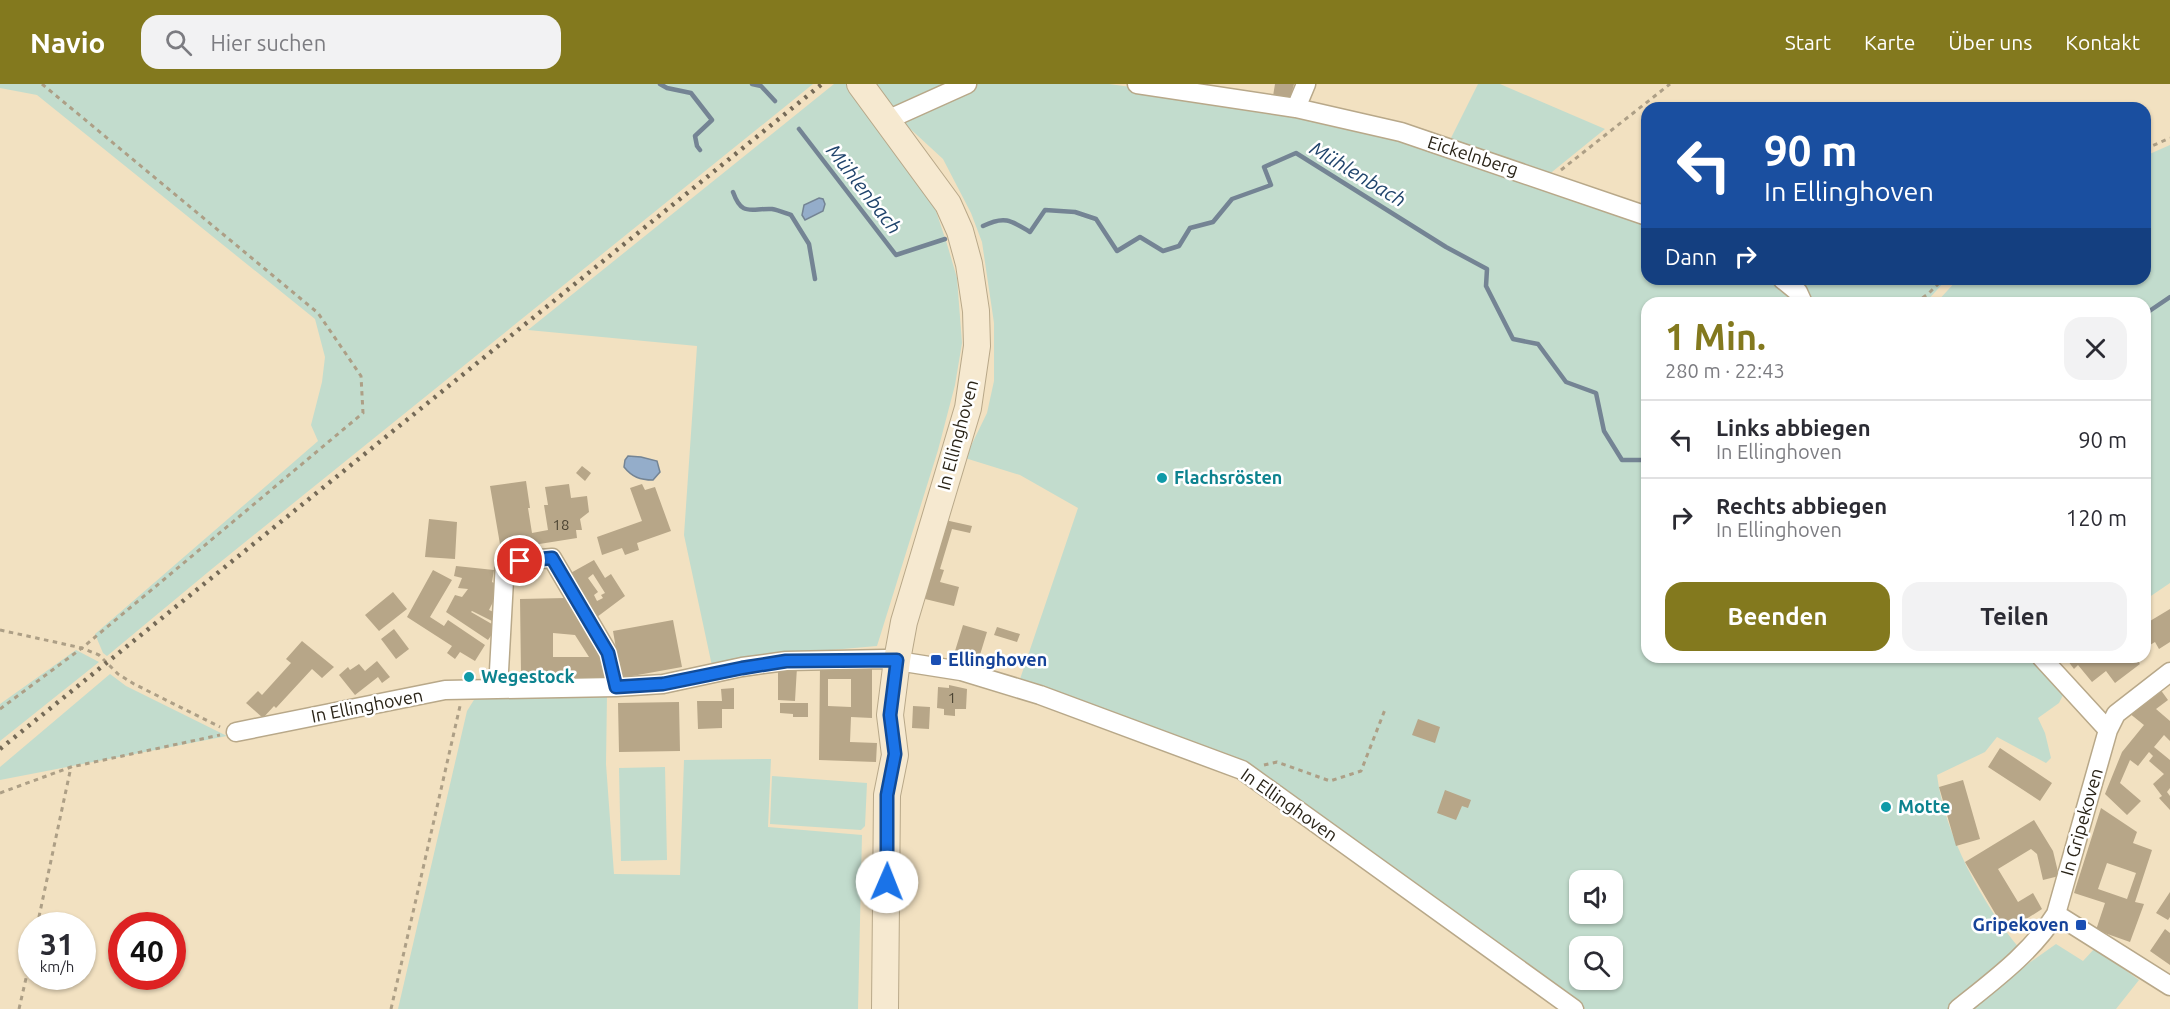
<!DOCTYPE html>
<html lang="de">
<head>
<meta charset="utf-8">
<style>
	:root { --surface:#fff; --page:#f2f2f3; --text:#2b2b33; --muted:#7c7c81; --line:#e1e1e2; --accent:#83791e }
	body { margin:0; font-family:Ubuntu,sans-serif; background:var(--page); color:var(--text); height:100vh; display:flex; flex-direction:column; font-size:22px; white-space:nowrap }
	* { box-sizing:border-box; margin:0 }
	p { font-size:20px; color:var(--muted) }
	.icon { flex:none; width:33px; height:33px; fill:none; stroke:currentColor; stroke-width:2; stroke-linecap:round; stroke-linejoin:round }
	.map { position:relative; flex:1; overflow:hidden }
	.drawer { position:absolute; left:1641px; top:213px; width:510px; height:366px; display:flex; flex-direction:column; background:var(--surface); border-radius:18px; box-shadow:0 2px 4px #0004 }
	.drawer>* { flex:none }
	.banner { position:absolute; left:1641px; top:18px; width:510px; height:183px; border-radius:18px; box-shadow:0 2px 4px #0004; background:#1a4fa0; color:#fff; overflow:hidden }
	.tools { position:absolute; left:1569px; top:786px; display:grid; gap:12px }
	.tools a { display:grid; place-items:center; width:54px; height:54px; border-radius:12px; background:var(--surface); box-shadow:0 2px 4px #0004; font-size:30px }
	.speed { position:absolute; left:18px; top:828px; display:flex; gap:12px; font-size:30px; font-weight:700; text-align:center }
	.speed>* { display:grid; place-content:center; width:78px; height:78px; border-radius:50%; background:var(--surface); box-shadow:0 2px 4px #0004; line-height:1 }
	.speed small { font-size:15px; font-weight:400 }
	.speed .limit { border:9px solid #d22; background:#fff; color:#111 }
	.pin { position:absolute; display:grid; place-items:center; width:51px; height:51px; color:#fff; margin:-26px; border:3px solid #fff; border-radius:50%; box-shadow:0 2px 6px #0007 }
	.me { position:absolute; width:66px; margin:-33px; rotate:1deg; stroke-linejoin:round; filter:drop-shadow(0 0 4px #0008) }
	.turn { display:flex; align-items:center; gap:21px; height:126px; padding:0 24px; font-size:27px }
	.turn .icon { width:78px; height:78px; stroke-width:2.5 }
	.turn b { display:block; font-size:42px; line-height:51px }
	.then { display:flex; align-items:center; height:57px; padding:0 24px; background:#0003; gap:12px; font-size:22px }
	.round { display:grid; place-items:center; flex:none; width:63px; height:63px; border-radius:18px; background:var(--page) }
	.head { display:flex; align-items:center; justify-content:space-between; height:102px; padding:0 24px }
	h1 { font-size:36px; font-weight:700; line-height:45px; color:var(--accent) }
	.cta { display:flex; gap:12px; margin-top:auto; padding:12px 24px }
	.cta a { flex:1; height:69px; border-radius:18px; background:var(--accent); color:#fff; font-size:24px; font-weight:700; line-height:69px; text-align:center }
	.cta a+a { background:var(--page); color:var(--text) }
	ul { padding:0; list-style:none }
	li { display:flex; align-items:center; gap:18px; height:78px; padding:0 24px; border-top:2px solid var(--line) }
	li div { flex:1 }
	li b { display:block; font-size:22px }
	li em { font-style:normal }
	header { display:flex; align-items:center; gap:36px; box-sizing:border-box; height:84px; padding:0 30px; background:var(--accent); color:#fff }
	header strong { font-size:28px }
	nav { display:flex; gap:33px; margin-inline-start:auto; font-size:21px }
	.search { width:420px; height:54px; background:var(--page); display:flex; align-items:center; gap:15px; box-sizing:border-box; padding:0 21px; border-radius:18px; color:var(--muted); font-size:22px }
	.map>svg:first-child { display:block }
</style>
</head>
<body>
<header>
<strong>Navio</strong>
<div class="search"><svg class="icon" aria-label="search" viewBox="0 0 24 24"><circle cx="10" cy="10" r="6"/><path d="M15 15l6 6"/></svg>Hier suchen</div>
<nav><a>Start</a><a>Karte</a><a>Über uns</a><a>Kontakt</a></nav>
</header>
<div class="map">
<svg width="2170" height="925" viewBox="0 0 2170 925">
	<rect width="100%" height="100%" fill="#f2e1c1"/>
	<path fill="#c2dccd" fill-rule="evenodd" d="M0 0H813L213 484 107 572 103 569 95 550 318 357 311 341 322 298 325 273 315 235 37 11 0 4Z
		M834 0H1109L1262 21 1392 53 1647 132V195H1780L1802 219H1647V573H2043L2068 601 2059 619 2038 634 2045 649 2051 674 2046 679 1997 653 1985 668 1937 691C1944 749 1983 822 2021 866L1952 925H1585L1545 894 1266 693 1019 598 1078 424 1020 391 965 374 987 329 994 297V239L982 158 971 129 943 75 893 29 932 115 947 160 957 194 962 259 955 301 938 366 877 562 762 572 712 582 684 451 697 262 528 246ZM1580 796H1612V830H1580ZM1580 862H1612V896H1580Z
		M1478 0H1500L1605 45 1547 92 1449 58Z
		M2170 61V499L2145 516V219H1936L1958 195H2145V72Z
		M1790 195H1947L1925 219H1809Z
		M76 566 99 578 0 657V620Z
		M110 590 126 602 227 652 0 696V683Z
		M607 610 606 680 614 790 680 791 684 676 771 675 768 743 862 751 858 925H398L467 627 477 611Z
		M665 683 667 776 621 777 619 684Z
		M772 692 867 699 865 742 861 746 770 740Z
		M2056 860 2083 877 2095 864 2139 896 2116 925H1972L2029 879Z"/>
	<path fill="#94adca" stroke="#748494" stroke-width="1.5" d="M819 114 823 115 825 120 823 127 805 136 802 131 804 121Z
		M628 372 641 373 657 377 660 388 653 396C640 396 632 393 624 383L625 376Z"/>
	<g fill="none" stroke-linecap="round" stroke-linejoin="round">
		<path stroke="#748494" stroke-width="4.5" d="M660 0 667 4 691 9 712 36 695 52 697 62 700 66
			M752 0 761 2 775 17
			M799 45 896 171 945 155
			M733 108C742 133 750 124 772 125 778 126 785 129 791 131L809 160 815 195
			M983 142C1005 131 1012 137 1030 148L1045 126 1075 128 1096 135 1117 167 1140 153 1163 167 1179 162 1190 144 1213 138 1232 115 1271 101 1264 83 1296 69 1446 163 1487 185 1486 202 1513 255 1538 260 1566 298 1596 309 1604 347 1622 376H1647
			M2145 230 2170 213"/>
	</g>
	<path fill="#b7a688" fill-rule="evenodd" d="M1275 0H1294L1290 16 1273 12Z
		M582 382 591 389 585 397 576 389Z
		M526 397 530 424H528L532 449 548 446 544 421H548L545 403 569 400 571 414 587 412 589 428 580 435 582 446H576L577 454 501 466 490 402Z
		M642 400 645 406 655 403 671 447 637 459 639 466 625 471 622 464 602 471 597 453 642 437 630 404Z
		M429 435 457 438 455 475 425 473Z
		M945 436 972 442 970 449 952 445 940 485 944 486 940 498 959 503 954 522 925 515Z
		M594 476 605 494 611 490 625 512 593 536 567 491ZM593 490 605 509 601 511 603 514 597 517 594 511 598 508 588 494Z
		M456 482 494 486 492 498 496 500 493 508 497 510 489 526 496 529 492 537 472 527 471 528 497 543 488 556 446 528 455 511 462 513 468 505 458 504 462 494 454 492Z
		M433 486 452 496 430 533 444 542 448 536 485 561 475 577 460 568 455 575 447 569 452 562 407 533Z
		M393 508 407 525 379 547 365 531Z
		M566 514 601 569 606 596 533 597V588L521 589 520 515ZM553 549 575 551 589 573H553Z
		M2170 525V558L2159 565 2155 558 2145 564V540Z
		M673 536 682 583 621 594 613 547Z
		M963 541 987 548 979 574 955 567Z
		M997 543 1020 550 1017 558 994 551Z
		M394 545 409 565 396 575 381 555Z
		M302 557 334 583 322 594 312 585 276 624 274 622 263 634 246 619 258 607 262 611 291 579 286 575Z
		M2065 573H2095L2097 575 2099 573H2135L2140 580 2115 599 2106 587 2092 598 2078 581 2074 585Z
		M377 577 390 593 382 599 378 593 355 611 339 591 348 583 350 586 359 580 365 587Z
		M820 582 872 584V634L851 633 850 658 877 659 876 678 819 676ZM828 595H851V623L828 622Z
		M797 583 795 617 778 616V584Z
		M949 601 967 605 966 625H955V632L944 631V625L937 624 938 603 949 604Z
		M734 604V625H722V644L698 645 697 617H722L721 605Z
		M2160 605 2168 616 2156 625 2170 637V657L2164 651 2154 663 2170 676V704L2167 708 2170 712V726L2159 714 2162 712 2153 700 2164 690 2149 677 2153 672 2149 668 2138 682 2130 676 2120 699 2141 717 2127 731 2105 710 2122 668 2144 641 2129 629Z
		M679 618 680 667 619 668 618 619Z
		M780 619H808V633H793V630L780 629Z
		M913 622 930 623 929 645 912 644Z
		M1418 635 1440 643 1435 659 1412 651Z
		M2000 664 2052 699 2040 717 1988 683Z
		M1963 696 1980 755 1956 762 1939 703Z
		M1445 706 1471 716 1468 724 1462 722 1456 736 1437 729Z
		M2101 724 2137 748 2133 759 2152 766 2135 818 2144 820 2130 858 2096 846 2105 819 2074 809ZM2107 779 2136 789 2127 815 2098 805Z
		M2034 736 2053 767 2059 792 2043 796 2037 770 2031 765 1998 785 2018 818 2033 809 2042 825 2006 848 1965 778Z
		M2170 808V833L2168 836 2156 829Z
		M2165 845 2170 849V881L2150 867Z"/>
	<g fill="none" stroke-linecap="round" stroke-linejoin="round">
		<defs>
			<path id="street" d="M1137 0 1296 24 1401 48 1647 132
				M1296 24 1306 0
				M887 36 967 0
				M1782 195 1798 208 1803 219
				M2041 573 2108 646
				M498 605 505 478 552 474 608 569 616 603
				M236 648 445 606 616 603 663 600 742 583 786 577 885 575 961 587 1040 611 1242 686 1574 925
				M2056 830 2170 902
				M1958 925C1994 896 2031 869 2056 830L2108 646 2116 630 2170 588"/>
			<path id="secondary" d="M860 0 948 120 960 147 969 180 976 227 977 262 968 324 904 538 897 576 890 631 895 671 887 711 885 925"/>
		</defs>
		<use href="#street" stroke="#b8a889" stroke-width="21"/>
		<use href="#secondary" stroke="#b8a889" stroke-width="28"/>
		<path stroke="#ad9f86" stroke-width="3" stroke-dasharray="4.5 4.5" stroke-linecap="butt" d="M2145 65 2170 54
			M1561 86 1670 0
			M1915 219 1928 210 1943 195
			M0 546 82 564 99 571 118 590 134 600 220 643
			M0 625 82 564 363 329 361 292 318 229 42 0
			M1264 681 1277 678 1330 697 1361 687 1386 623
			M0 709 71 683 220 651
			M37 842 71 683
			M19 925 32 868
			M391 925 460 622"/>
		<use href="#street" stroke="#fff" stroke-width="18"/>
		<use href="#secondary" stroke="#f6e9d0" stroke-width="26"/>
		<path stroke="#756a57" stroke-width="4.5" stroke-dasharray="3 6" stroke-linecap="butt" d="M0 665 822 0"/>
	</g>
	<g fill="none" stroke-linecap="round" stroke-linejoin="round">
		<defs>
			<path id="route" d="M520 477 552 474 608 569 616 603 663 600 742 584 786 577 897 576 890 631 895 670 887 711V798"/>
		</defs>
		<use href="#route" stroke="#114b97" stroke-width="15"/>
		<use href="#route" stroke="#1a73e8" stroke-width="10"/>
	</g>
	<g fill="#0f9aa8" stroke="#fff" stroke-width="2">
		<circle cx="1162" cy="394" r="6"/>
		<circle cx="469" cy="593" r="6"/>
		<circle cx="1886" cy="723" r="6"/>
	</g>
	<g fill="#1a4fb4" stroke="#fff" stroke-width="2">
		<rect x="930" y="570" width="12" height="12" rx="3"/>
		<rect x="2075" y="835" width="12" height="12" rx="3"/>
	</g>
	<g text-anchor="middle" stroke-width="5" stroke-linejoin="round" paint-order="stroke">
		<g font-size="15" fill="#4c4433">
			<text x="561" y="446">18</text>
			<text x="952" y="619">1</text>
		</g>
		<g font-size="18" fill="#292317" stroke="#fff">
			<text transform="translate(1473 72) rotate(18)" y="6">Eickelnberg</text>
			<text transform="translate(958 351) rotate(-75)" y="6">In Ellinghoven</text>
			<text transform="translate(367 622) rotate(-11)" y="6">In Ellinghoven</text>
			<text transform="translate(1289 721) rotate(35)" y="6">In Ellinghoven</text>
			<text transform="translate(2082 738) rotate(-74)" y="6">In Gripekoven</text>
		</g>
		<g font-size="18" font-weight="bold" fill="#0d838f" stroke="#fff" text-anchor="start">
			<text x="1174" y="400">Flachsrösten</text>
			<text x="481" y="599">Wegestock</text>
			<text x="1898" y="729">Motte</text>
		</g>
		<g font-size="18" font-weight="bold" fill="#164399" stroke="#fff" text-anchor="start">
			<text x="948" y="582">Ellinghoven</text>
			<text x="2069" y="847" text-anchor="end">Gripekoven</text>
		</g>
		<g font-size="20" font-style="italic" fill="#20446c" stroke="#fff">
			<text transform="translate(1358 90) rotate(31)" y="7">Mühlenbach</text>
			<text transform="translate(864 105) rotate(52)" y="7">Mühlenbach</text>
		</g>
	</g>
</svg>
<div class="tools">
<a><svg class="icon" aria-label="sound" viewBox="0 0 24 24"><path d="M4 9h4l5-4v14l-5-4H4zM17 9q2 3 0 6"/></svg></a>
<a><svg class="icon" aria-label="search" viewBox="0 0 24 24"><circle cx="10" cy="10" r="6"/><path d="M15 15l6 6"/></svg></a>
</div>
<div class="speed"><div>31<small>km/h</small></div><div class="limit">40</div></div>
<div class="pin" style="left:520px;top:477px;background:#d93025"><svg class="icon" aria-label="arrive" viewBox="0 0 24 24"><path d="M6 21V4h12l-3 4 3 4H6"/></svg></div>
<svg class="me" style="left:887px;top:798px" viewBox="-20 -20 40 40"><circle r="19" fill="#fff"/><path d="M0-13L10 11 0 6-10 11z" fill="#1a73e8"/></svg>
<div class="banner">
<div class="turn"><svg class="icon" aria-label="left" viewBox="0 0 24 24"><path d="M17 20v-9H6M10 6l-5 5 5 5"/></svg><div><b>90 m</b>In Ellinghoven</div></div>
<div class="then">Dann<svg class="icon" aria-label="right" viewBox="0 0 24 24"><path d="M7 20v-9h11M14 6l5 5-5 5"/></svg></div>
</div>
<section class="drawer">
<div class="head"><div><h1>1 Min.</h1><p>280 m · 22:43</p></div><a class="round"><svg class="icon" aria-label="close" viewBox="0 0 24 24"><path d="M6 6l12 12M18 6L6 18"/></svg></a></div>
<ul>
<li><svg class="icon" aria-label="left" viewBox="0 0 24 24"><path d="M17 20v-9H6M10 6l-5 5 5 5"/></svg><div><b>Links abbiegen</b><p>In Ellinghoven</p></div><em>90 m</em></li>
<li><svg class="icon" aria-label="right" viewBox="0 0 24 24"><path d="M7 20v-9h11M14 6l5 5-5 5"/></svg><div><b>Rechts abbiegen</b><p>In Ellinghoven</p></div><em>120 m</em></li>
</ul>
<div class="cta"><a>Beenden</a><a>Teilen</a></div>
</section>
</div>
</body>
</html>
